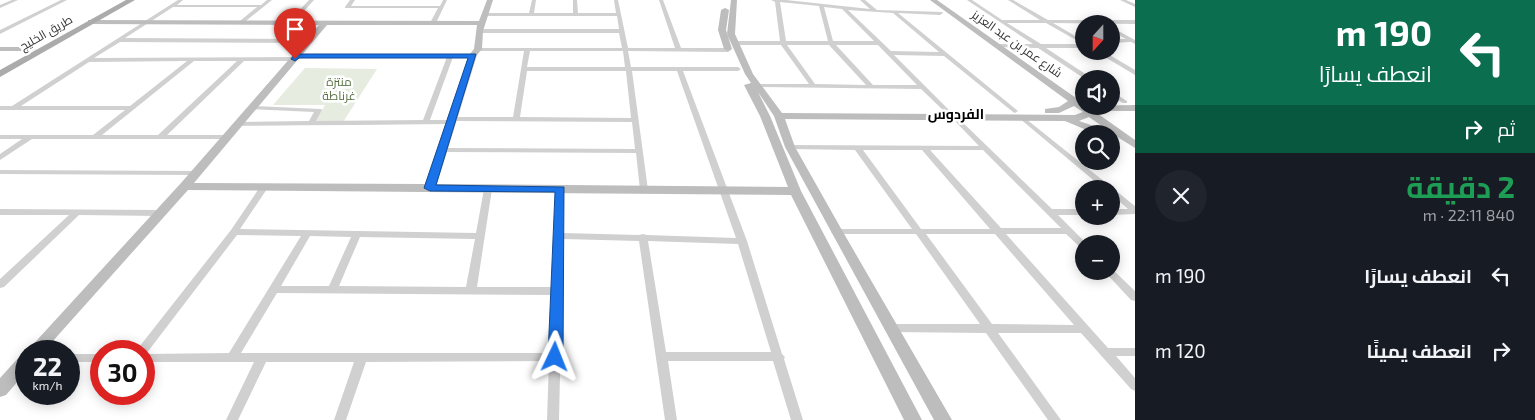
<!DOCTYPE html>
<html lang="ar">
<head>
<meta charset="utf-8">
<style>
	:root { --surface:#171b24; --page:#20242c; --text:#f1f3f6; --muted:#9ea1a6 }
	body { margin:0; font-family:"Exo 2",Cairo,sans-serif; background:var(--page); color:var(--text); direction:rtl; height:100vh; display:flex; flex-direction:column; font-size:19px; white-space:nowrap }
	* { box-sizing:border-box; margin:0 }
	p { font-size:16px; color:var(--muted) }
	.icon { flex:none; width:28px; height:28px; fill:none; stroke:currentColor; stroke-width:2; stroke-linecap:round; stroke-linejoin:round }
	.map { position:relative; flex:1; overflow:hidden; direction:ltr }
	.sheet { display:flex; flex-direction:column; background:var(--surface); width:400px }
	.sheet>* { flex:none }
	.top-card { background:#0b6e4f; color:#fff; overflow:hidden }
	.needle { width:32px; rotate:201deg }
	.buttons { position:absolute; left:1075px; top:15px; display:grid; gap:10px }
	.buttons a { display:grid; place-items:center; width:45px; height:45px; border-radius:50%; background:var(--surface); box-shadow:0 2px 12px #0003; font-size:25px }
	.speed { position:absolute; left:15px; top:340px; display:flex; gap:10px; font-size:25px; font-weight:700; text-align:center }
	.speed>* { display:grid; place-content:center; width:65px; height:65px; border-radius:50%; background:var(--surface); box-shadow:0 2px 12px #0003; line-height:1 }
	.speed small { font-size:12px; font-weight:400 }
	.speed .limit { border:8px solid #d22; background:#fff; color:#111 }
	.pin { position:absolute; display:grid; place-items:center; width:42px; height:42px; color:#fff; margin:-51px -21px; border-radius:50% 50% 50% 0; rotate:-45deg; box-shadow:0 0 5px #0007 }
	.pin .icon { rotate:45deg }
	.me { position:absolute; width:55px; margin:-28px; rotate:2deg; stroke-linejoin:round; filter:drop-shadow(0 0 4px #0008) }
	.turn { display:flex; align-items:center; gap:18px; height:105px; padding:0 20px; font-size:22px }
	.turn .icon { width:65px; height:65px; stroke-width:2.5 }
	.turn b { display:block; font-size:35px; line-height:42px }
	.then { display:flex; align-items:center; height:48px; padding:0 20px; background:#0003; gap:10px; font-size:19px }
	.round { display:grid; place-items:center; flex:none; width:52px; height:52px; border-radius:26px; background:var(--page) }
	.headline { display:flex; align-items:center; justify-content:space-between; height:85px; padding:0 20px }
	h1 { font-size:30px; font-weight:700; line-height:38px; color:#1e9e55 }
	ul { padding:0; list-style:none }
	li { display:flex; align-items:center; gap:15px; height:75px; padding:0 20px }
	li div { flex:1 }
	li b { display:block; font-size:19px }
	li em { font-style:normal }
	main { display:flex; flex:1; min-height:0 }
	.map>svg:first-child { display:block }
</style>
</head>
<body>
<main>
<section class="sheet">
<div class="top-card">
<div class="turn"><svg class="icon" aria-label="left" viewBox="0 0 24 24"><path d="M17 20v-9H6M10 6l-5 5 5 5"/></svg><div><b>190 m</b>انعطف يسارًا</div></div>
<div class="then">ثم<svg class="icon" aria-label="right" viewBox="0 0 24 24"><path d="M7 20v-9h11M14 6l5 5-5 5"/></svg></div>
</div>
<div class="headline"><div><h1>2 دقيقة</h1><p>840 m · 22:11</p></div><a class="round"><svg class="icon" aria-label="close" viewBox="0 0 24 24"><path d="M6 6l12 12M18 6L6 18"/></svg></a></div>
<ul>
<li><svg class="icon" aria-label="left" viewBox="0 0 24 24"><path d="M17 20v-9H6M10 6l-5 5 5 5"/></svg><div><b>انعطف يسارًا</b></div><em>190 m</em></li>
<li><svg class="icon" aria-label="right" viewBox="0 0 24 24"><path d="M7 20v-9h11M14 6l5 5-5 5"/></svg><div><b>انعطف يمينًا</b></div><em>120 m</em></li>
</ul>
</section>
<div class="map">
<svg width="1135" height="420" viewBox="0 0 1135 420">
	<rect width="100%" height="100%" fill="#fff"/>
	<path fill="#e6ecdf" d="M305 68 377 69 343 122H315L325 105H273Z"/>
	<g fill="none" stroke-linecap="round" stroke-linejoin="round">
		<path fill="#d0d0d0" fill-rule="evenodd" d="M12 0H18L0 8V5Z
			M61 0H67L0 34V30Z
			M178 0H183L177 5H261L267 0H272L242 24 239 22 240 21 257 7H173L125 38 309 39 312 41 309 43 120 42 94 58 295 57V55L297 54H475L476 55 473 57H453L430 120H448L449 118 451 117H513L524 51H478L475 49 476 48H622L619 33H479L476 31 479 29H619L617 16H485L482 14 483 13H529L532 0H536L534 13H573V0H577L578 13H616L614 0H618L628 48H675L659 0H663L681 48H728L731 50 728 52 628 51 631 67H738L741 69 738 71H683L747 241 782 354 785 357 784 359 803 420H791L773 361H668L677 420H665L639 241 563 239 559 420H547L549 361 366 362 346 420H334L354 362H266L238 420H226L254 362H144V351H136L231 230 262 184H265L269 186 240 229 476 233 484 189 488 186 491 187 492 189 477 287H552L556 189 560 186 564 189 563 233 639 235 643 234 647 235 736 238 677 71H632L648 190 644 193 640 190 636 153 442 152 438 150 442 148 635 149 632 122 453 121V124H450C380 125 309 125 239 126L235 124 239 122 309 121 314 112 250 109V107L252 106 321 109 322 110 316 121 423 120 447 57 297 58 298 59 295 61H244L167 135H231V139H32L0 160V154L22 139H0V135H93L125 110H0V106H12ZM530 51H623L625 67H527ZM187 61 130 106H21L89 62ZM194 61H237L158 135H102ZM527 71H626L631 118 520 117ZM237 235 301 236 229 353 146 354ZM310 236 351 237 329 286H281ZM360 237 475 239 466 287 339 286ZM648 241 738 244 771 352H666ZM277 293 552 295 549 353H241Z
			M309 0H314L292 24H288V22Z
			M350 0H355L351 6H440L443 0H447L436 23 433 25 430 23 438 8H345V7Z
			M771 0H786L870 9 860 0H865L877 10 942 12 943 13 940 15 898 13 1018 111 1015 113 1013 112 944 56 894 55 950 111V113H946L921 89 755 87V85L757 84H809L781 45H734L731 43 734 41H780L775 2ZM780 2 819 6 828 41H786ZM824 7 842 9 874 41H833ZM848 10 893 13 939 52 891 51ZM787 45H829L866 85 815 84ZM836 45H878L917 85H873Z
			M967 0H972L1002 20H1040L1008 0H1013L1048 20H1135V24L1053 23 1084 41V48H1046L1093 79H1085L1038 48 994 47V45L996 44H1033ZM1007 23H1046L1083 44H1041Z
			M1120 0H1126L1135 4V7Z
			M1111 27 1135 40V44L1131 42 1111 43V39H1126L1111 31Z
			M1095 51H1103L1135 70V75Z
			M1111 91 1127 101V103H1123L1111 96Z
			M954 115 956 116 1052 209H1084V215H1058L1087 244H1084V249L1081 248 1066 234H1006L1108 348H1135V356H1116L1135 378V391L1131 389 1081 333H998L1061 420H1048L986 333 891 332 887 331 886 328 887 325 891 324H980L916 234H833L831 232 836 229H912L855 150 790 149 786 147 790 145 979 146 952 118V116ZM863 150H922L990 229H921ZM930 150H983L1061 228H1001ZM926 234H995L1074 325 992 324Z
			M1021 115 1135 206V214L1111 215V209H1128L1111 194V189H1104L1019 118V116Z
			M0 170 196 171 200 173 196 175 0 174Z
			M0 209 160 210 164 213 160 216 79 215 4 287 0 288V279L69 215H0Z
			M1111 268 1135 291V301L1131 300 1104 271H1111Z
			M69 354H101V362H69Z"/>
		<path fill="#bdbdbd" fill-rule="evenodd" d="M487 0H493L483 31 482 49 477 55 437 184 788 187 760 116 744 85 751 83 745 74 727 34 731 0H737L735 34 753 74 782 113 1075 115 1083 112 1074 106 1059 113H1045V109L1059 107 1068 101 930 0H937L1076 98H1084V106L1135 105V111H1094L1135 140V148L1111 133V135V134H1096L1065 121 785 119 795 147 843 232 952 420H934L785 147 774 116 758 92 770 116 801 191 922 420H904L791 195 188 190 44 351H27L181 183 319 25 91 24H88V20L479 21ZM327 25H477L474 49 469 55 425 184 194 183ZM1089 117 1109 131 1079 121Z
			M725 8 729 10 726 30 732 49 728 51 724 49 718 30 721 10Z
			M0 47H32L36 49 32 51H0Z
			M26 355V372L6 395 0 397V378L20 356Z"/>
		<path fill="#ababab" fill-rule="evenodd" d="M126 0H135L0 77V70Z"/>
	</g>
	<path fill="#1a73e8" stroke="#114b97" d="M295 54H476L436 185 564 187 563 357 561 361H550L548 357 555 192 430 191 424 188 468 58H299L295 61 291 59Z"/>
	<g text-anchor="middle" stroke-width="5" stroke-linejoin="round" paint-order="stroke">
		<g font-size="12" fill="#333" stroke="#fff">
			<text transform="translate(46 33) rotate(-30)" y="4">طريق الخليج</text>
			<text transform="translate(1017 44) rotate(35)" y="4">شارع عمر بن عبد العزيز</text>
		</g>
		<g font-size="12" fill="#56703f" stroke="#fff">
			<text x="339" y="86">منتزة<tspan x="339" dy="14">غرناطة</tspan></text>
		</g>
		<g font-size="14" font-weight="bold" fill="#000" stroke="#fff">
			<text x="956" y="119">الفردوس</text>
		</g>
	</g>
</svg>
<div class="buttons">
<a><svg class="needle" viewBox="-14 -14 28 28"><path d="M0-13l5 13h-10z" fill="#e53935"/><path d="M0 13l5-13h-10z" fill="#9ea1a6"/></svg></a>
<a><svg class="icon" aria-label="sound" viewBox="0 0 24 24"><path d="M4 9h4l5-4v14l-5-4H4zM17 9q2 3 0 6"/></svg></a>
<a><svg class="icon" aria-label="search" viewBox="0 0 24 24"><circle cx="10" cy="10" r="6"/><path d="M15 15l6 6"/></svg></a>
<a>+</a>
<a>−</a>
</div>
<div class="speed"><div>22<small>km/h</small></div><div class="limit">30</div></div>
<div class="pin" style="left:295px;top:59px;background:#d93025"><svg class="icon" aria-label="arrive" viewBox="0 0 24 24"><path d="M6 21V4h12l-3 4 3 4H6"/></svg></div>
<svg class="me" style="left:555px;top:357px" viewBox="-20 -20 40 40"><path d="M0-17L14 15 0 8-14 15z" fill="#1a73e8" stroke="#fff" stroke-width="4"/></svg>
</div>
</main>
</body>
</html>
